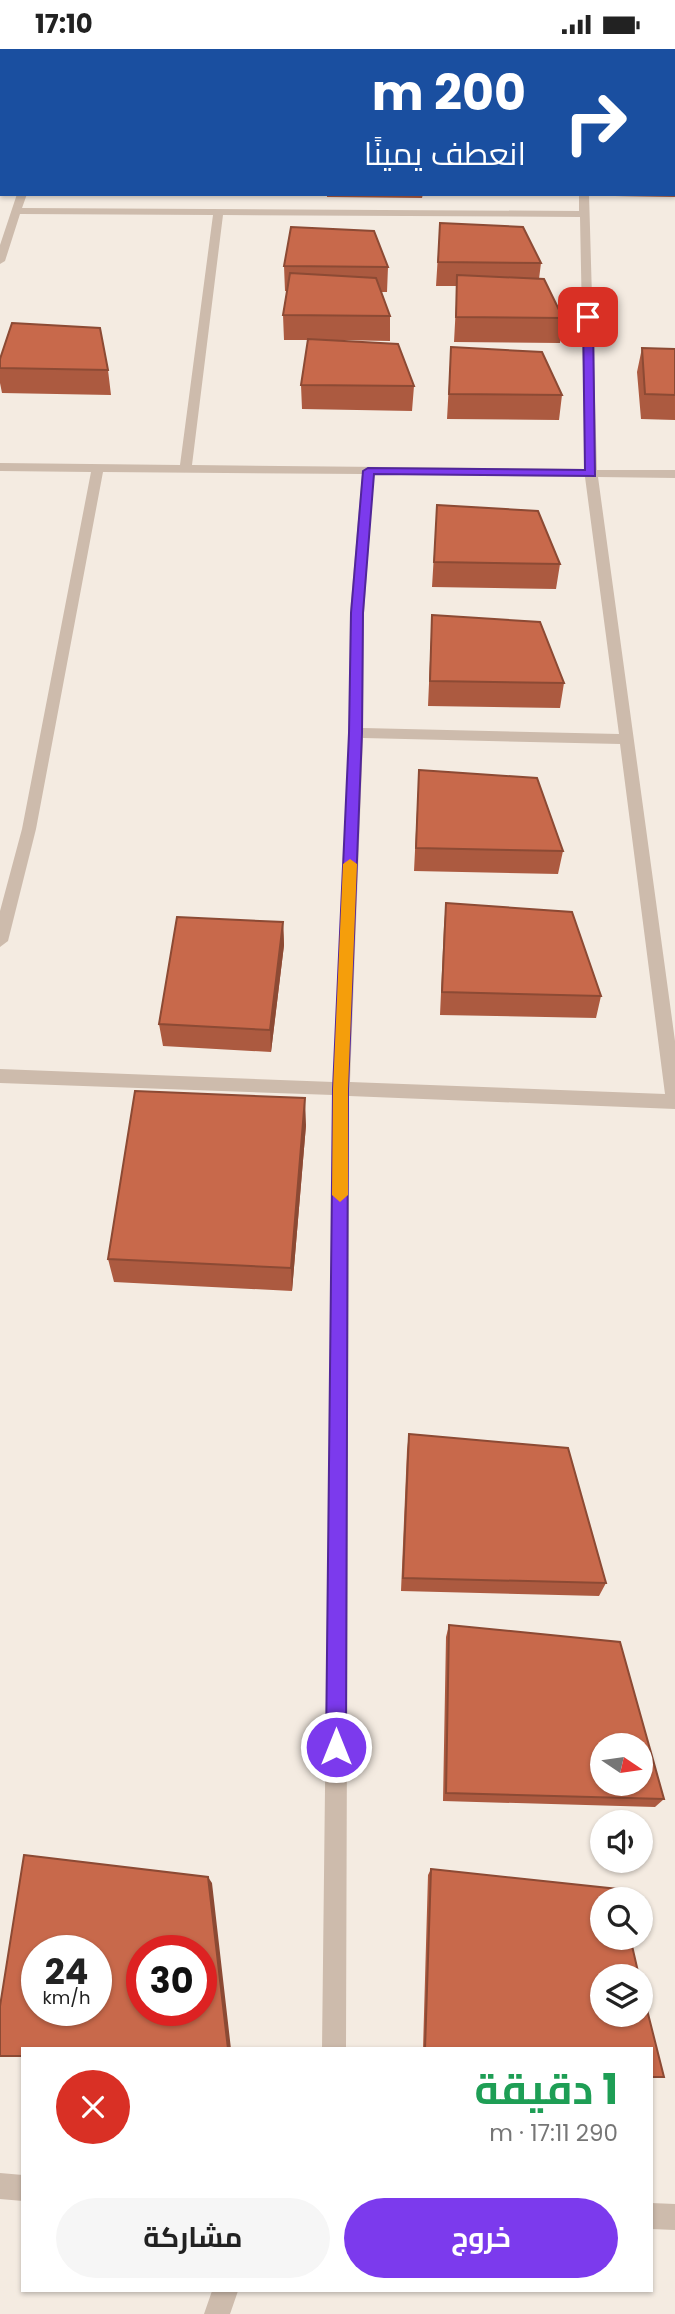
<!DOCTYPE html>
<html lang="ar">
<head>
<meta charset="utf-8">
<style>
	:root { --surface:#fff; --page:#f6f6f6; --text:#222; --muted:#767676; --accent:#7c3aed }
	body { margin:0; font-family:Poppins,Cairo,sans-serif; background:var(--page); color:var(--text); direction:rtl; height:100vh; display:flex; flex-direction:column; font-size:26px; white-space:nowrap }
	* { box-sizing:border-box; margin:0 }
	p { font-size:23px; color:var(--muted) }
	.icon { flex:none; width:38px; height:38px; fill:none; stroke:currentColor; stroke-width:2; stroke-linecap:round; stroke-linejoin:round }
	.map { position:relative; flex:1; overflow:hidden; direction:ltr }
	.drawer { position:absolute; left:21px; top:1998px; width:632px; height:245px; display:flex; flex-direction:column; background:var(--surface); border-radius:0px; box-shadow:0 2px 5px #0004; direction:rtl }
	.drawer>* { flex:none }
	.guide { position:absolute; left:0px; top:0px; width:676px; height:147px; box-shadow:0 2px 5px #0004; direction:rtl; background:#1a4fa0; color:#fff; overflow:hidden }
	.needle { width:46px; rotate:103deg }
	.buttons { position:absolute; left:590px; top:1684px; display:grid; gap:14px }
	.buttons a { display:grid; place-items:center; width:63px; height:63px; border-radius:50%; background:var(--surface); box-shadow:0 2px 5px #0004; font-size:35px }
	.speed { position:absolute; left:21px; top:1886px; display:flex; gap:14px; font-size:35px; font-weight:700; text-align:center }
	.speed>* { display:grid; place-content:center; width:91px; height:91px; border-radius:50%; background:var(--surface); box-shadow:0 2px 5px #0004; line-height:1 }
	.speed small { font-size:18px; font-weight:400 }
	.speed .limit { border:10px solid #d22; background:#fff; color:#111 }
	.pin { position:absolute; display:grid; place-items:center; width:60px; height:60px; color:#fff; margin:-30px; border-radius:14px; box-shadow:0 4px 10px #0006 }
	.me { position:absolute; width:77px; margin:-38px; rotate:0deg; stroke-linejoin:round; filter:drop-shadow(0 0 5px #0008) }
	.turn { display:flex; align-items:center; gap:24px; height:147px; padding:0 35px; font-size:32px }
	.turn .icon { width:91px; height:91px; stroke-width:2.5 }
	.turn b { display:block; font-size:49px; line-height:60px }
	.round { display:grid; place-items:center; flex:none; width:74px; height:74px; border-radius:37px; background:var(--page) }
	.summary { display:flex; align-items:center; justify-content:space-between; height:119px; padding:0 35px }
	h1 { font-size:42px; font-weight:700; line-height:52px; color:#1e9e55 }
	.button { display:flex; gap:14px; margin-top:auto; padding:14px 35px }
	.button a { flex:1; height:80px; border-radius:42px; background:var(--accent); color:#fff; font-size:28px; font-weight:700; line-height:80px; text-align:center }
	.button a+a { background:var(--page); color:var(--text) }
	.status { display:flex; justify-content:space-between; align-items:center; height:49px; padding:0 35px; background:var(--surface); direction:ltr }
	.status svg { height:19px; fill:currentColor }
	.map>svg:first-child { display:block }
</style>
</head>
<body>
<div class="status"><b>17:10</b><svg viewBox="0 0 49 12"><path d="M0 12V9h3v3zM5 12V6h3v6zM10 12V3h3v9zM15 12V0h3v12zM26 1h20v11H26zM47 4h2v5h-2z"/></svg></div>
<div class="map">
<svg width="675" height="2265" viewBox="0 0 675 2265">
	<rect width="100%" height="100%" fill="#f4ebe1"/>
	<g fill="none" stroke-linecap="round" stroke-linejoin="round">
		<path fill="#cdbbac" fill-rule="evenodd" d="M67 0H75L66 2Z
			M245 0H253V2H245Z
			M563 0H571V2H563Z
			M17 145H27L22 159 579 162V145H589L597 421H675V429L598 428 675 992V1060L349 1047 346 2000H322L333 1046 0 1034V1020L333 1033 349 684 350 564 362 425 103 423 36 780 8 892 0 898V862L22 780 91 423 0 422V414L180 416 213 166 20 165 5 212 0 215V196ZM223 166 580 168 585 420 192 416ZM374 425 585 428 619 685 363 679 364 564ZM363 689 620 695 665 1045 350 1033Z
			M0 2124 23 2126V2152L0 2150Z
			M651 2154 675 2155V2181L651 2180Z
			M212 2242H238L230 2265H204Z"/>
	</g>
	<path fill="#ac5a40" d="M0 28 2 38V66H0Z
		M674 92H675V148L615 147V145H674Z
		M327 145H423L422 149 327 148Z
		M440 174 541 214 539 230 563 269 560 294 454 293 457 237H436Z
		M284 217 388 218 387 243H381L390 267V292L336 291 414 337 412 362 302 360 301 336 308 291H284L283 266 287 242H285Z
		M451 298 562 346 559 371 447 370Z
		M642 299 675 300V371L641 370 637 323Z
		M0 310 108 321 111 346 2 344 0 334Z
		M437 456 560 515 556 540 432 538Z
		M432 566 564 634 560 659 428 657Z
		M419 721 563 802 558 825 414 822Z
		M446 854 601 947 596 969 440 966 444 877Z
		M283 873 284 896 271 1003 163 997 159 975Z
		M306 1076 292 1242 114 1233 108 1210Z
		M409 1385 606 1534 599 1547 401 1542 407 1401Z
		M449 1576 664 1750 655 1758 443 1752 446 1588Z
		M431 1820 651 2000H423L428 1826Z"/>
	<path fill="#8c4a34" d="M283 873 284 896 271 1003 270 981Z
		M305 1049 306 1076 292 1242 291 1219Z
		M208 1828 212 1834 231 2000H228Z"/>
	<path fill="#c8694b" stroke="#8c4a34" stroke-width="2" fill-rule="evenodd" d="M321 0H406V2H320Z
		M674 92H675V124H674Z
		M440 174 523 178 541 214 438 213Z
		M291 178 374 182 388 218 284 217Z
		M290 224 376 229 390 267 283 266Z
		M457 226 544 230 563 269 456 268Z
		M12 274 100 279 108 321 0 319V310Z
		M308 290 398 295 414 337 301 336Z
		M451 298 542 303 562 346 449 345Z
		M642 299 675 300V346L645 345Z
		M437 456 538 462 560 515 434 513Z
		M432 566 540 573 564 634 430 632Z
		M419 721 537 729 563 802 416 799Z
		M446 854 572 863 601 947 442 943Z
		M177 868 283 873 270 981 159 975Z
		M135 1042 305 1049 291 1219 108 1210Z
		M409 1385 568 1399 606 1534 403 1529Z
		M449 1576 620 1593 664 1750 446 1744ZM602 1696H640V1734H602Z
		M24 1806 208 1828 228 2000H23V2007H0V1957ZM37 1902H96V1962H37ZM142 1902H201V1962H142Z
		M431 1820 618 1840 620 1850H602V1888H630L639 1927H602V1965H640V1933L664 2028H651V2000H425Z"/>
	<path fill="#7c3aed" stroke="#51269a" stroke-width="2" d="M588 265 593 268 595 427 374 425 363 564 362 684 348 1040 346 1698 343 1705 336 1708 329 1705 326 1698 333 1040 349 684 351 564 363 422 368 419 585 421 583 268Z"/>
	<path fill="#f59e0b" d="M350 810 357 815 348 1040V1146L340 1153 332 1146 333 1040 343 815Z"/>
</svg>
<div class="buttons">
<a><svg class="needle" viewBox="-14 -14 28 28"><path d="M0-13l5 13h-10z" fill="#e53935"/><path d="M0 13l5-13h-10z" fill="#767676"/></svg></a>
<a><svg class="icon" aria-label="sound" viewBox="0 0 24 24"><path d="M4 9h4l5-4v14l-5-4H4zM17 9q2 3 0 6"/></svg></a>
<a><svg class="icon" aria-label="search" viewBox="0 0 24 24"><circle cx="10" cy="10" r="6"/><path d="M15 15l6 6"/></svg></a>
<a><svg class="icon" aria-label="layers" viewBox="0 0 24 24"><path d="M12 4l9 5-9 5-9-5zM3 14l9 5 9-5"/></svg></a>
</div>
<div class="speed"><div>24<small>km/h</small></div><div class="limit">30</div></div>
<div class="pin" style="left:588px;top:268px;background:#d93025"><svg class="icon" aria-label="arrive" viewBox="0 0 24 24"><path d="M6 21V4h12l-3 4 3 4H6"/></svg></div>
<svg class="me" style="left:336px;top:1698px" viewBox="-20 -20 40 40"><circle r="17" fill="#7c3aed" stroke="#fff" stroke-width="3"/><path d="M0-11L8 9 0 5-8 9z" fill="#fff"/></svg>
<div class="guide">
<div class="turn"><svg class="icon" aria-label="right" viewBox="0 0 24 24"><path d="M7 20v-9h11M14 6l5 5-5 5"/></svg><div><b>200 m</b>انعطف يمينًا</div></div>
</div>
<section class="drawer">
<div class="summary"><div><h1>1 دقيقة</h1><p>290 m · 17:11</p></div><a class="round" style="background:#d93025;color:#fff"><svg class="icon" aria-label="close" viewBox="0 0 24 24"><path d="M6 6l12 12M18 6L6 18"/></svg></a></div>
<div class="button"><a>خروج</a><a>مشاركة</a></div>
</section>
</div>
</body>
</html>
